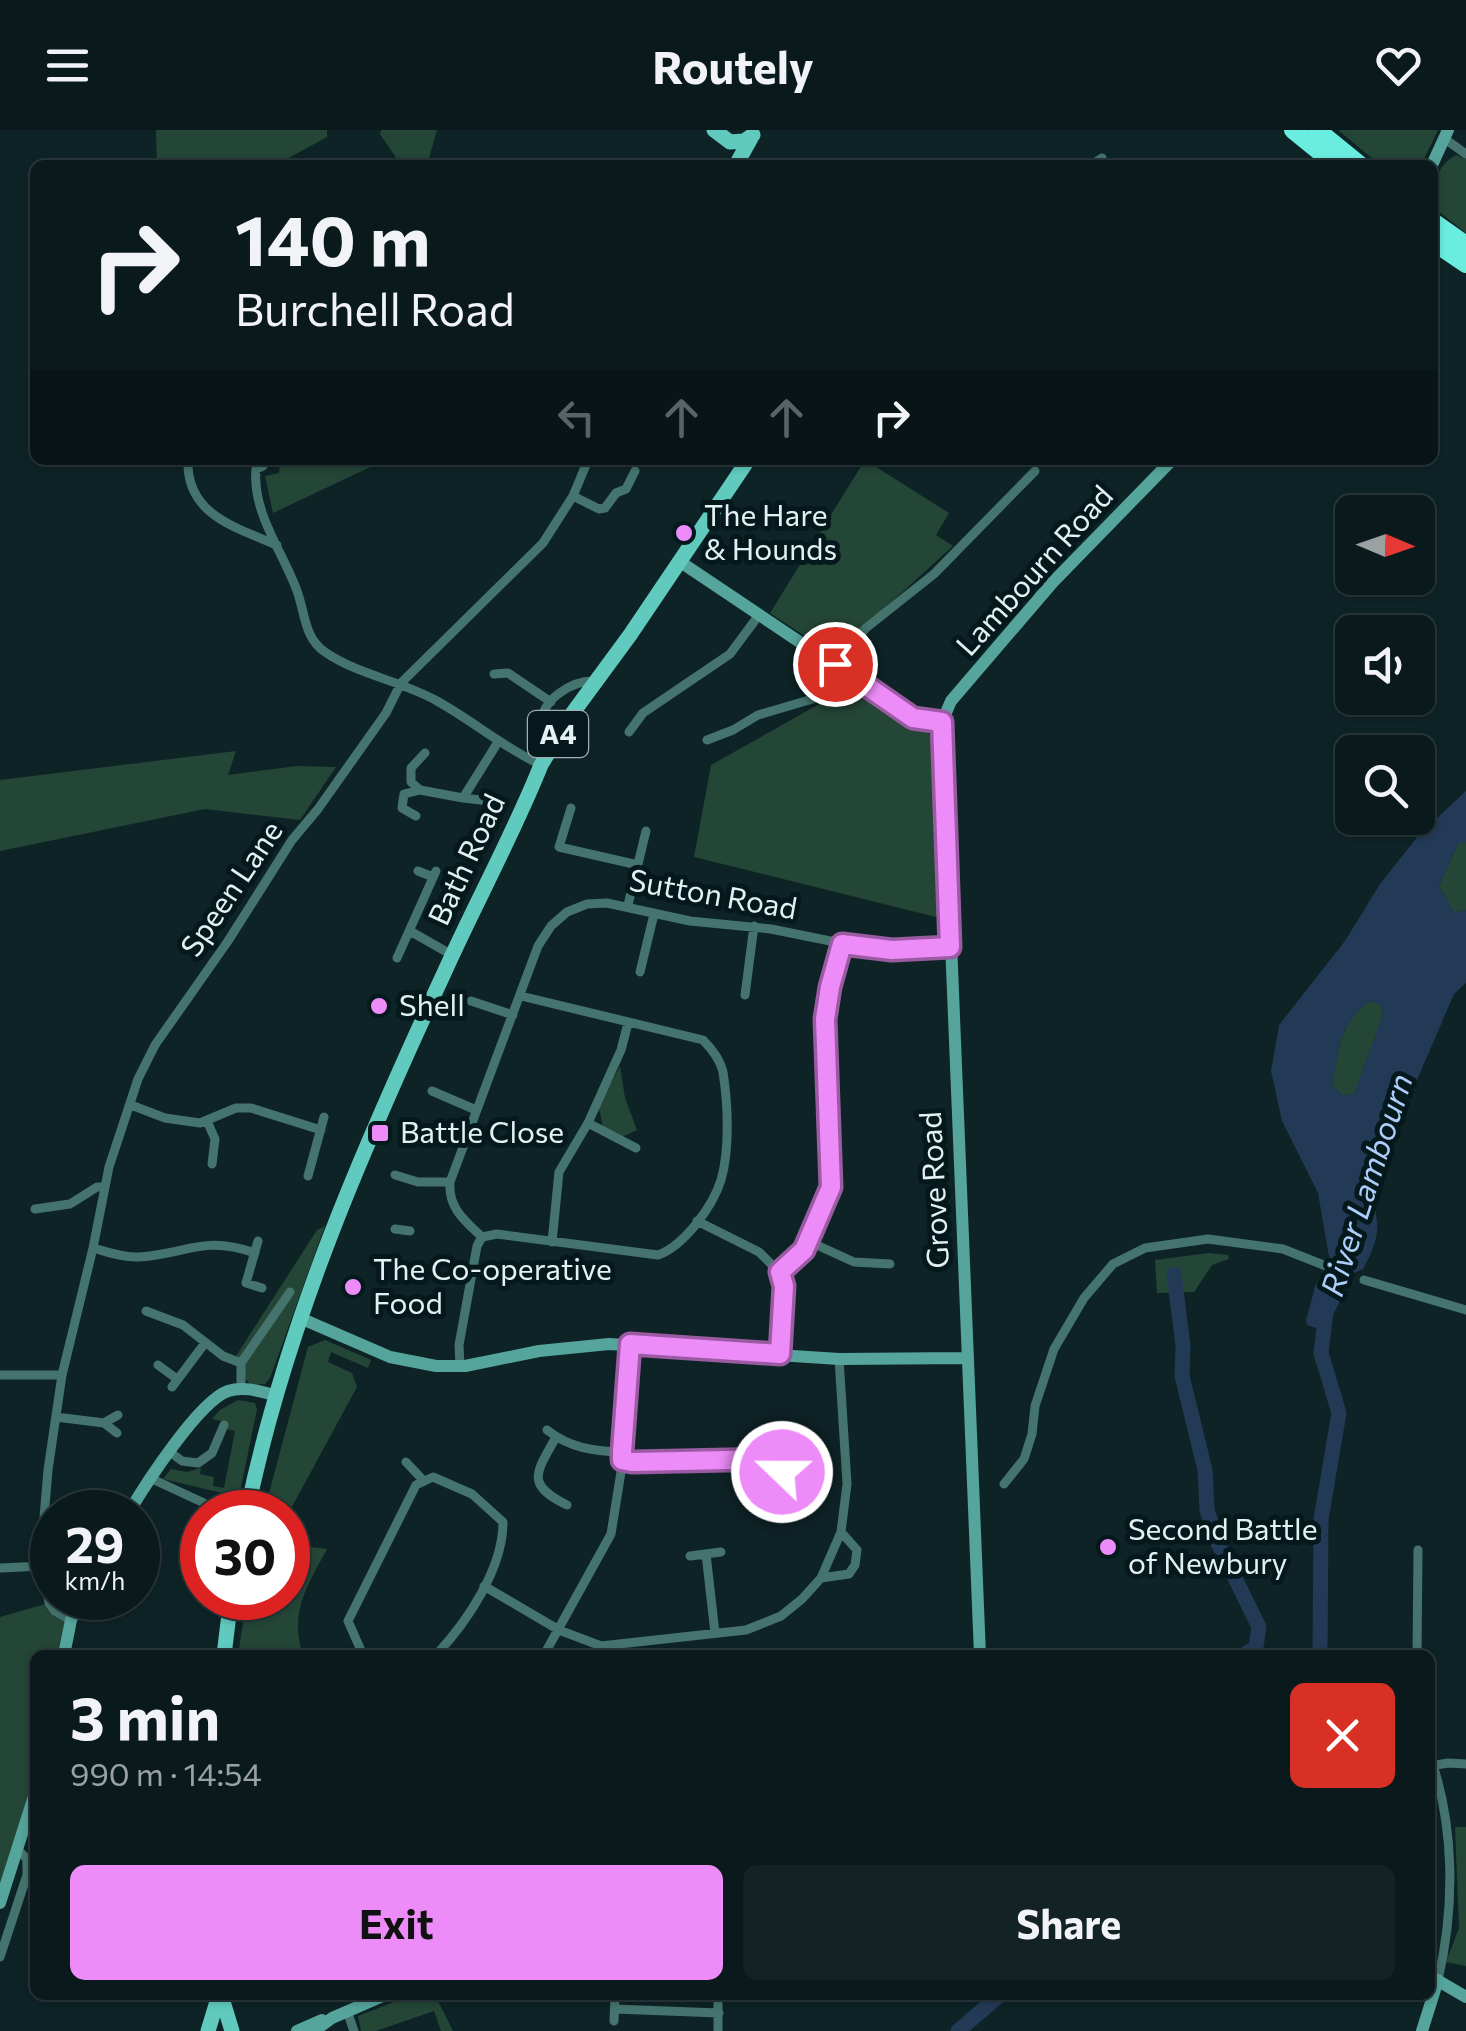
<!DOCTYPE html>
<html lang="en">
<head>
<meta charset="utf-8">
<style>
	:root { --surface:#0a1a1c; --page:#132325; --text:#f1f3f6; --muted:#99a1a3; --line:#2a383b; --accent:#ed8cf9 }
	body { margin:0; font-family:Commissioner,sans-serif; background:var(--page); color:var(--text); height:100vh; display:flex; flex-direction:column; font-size:38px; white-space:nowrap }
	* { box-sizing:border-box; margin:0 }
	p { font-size:32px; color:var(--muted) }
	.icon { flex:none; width:55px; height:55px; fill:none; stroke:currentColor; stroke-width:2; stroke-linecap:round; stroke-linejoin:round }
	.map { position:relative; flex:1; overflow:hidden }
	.sheet { position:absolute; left:30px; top:1520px; width:1405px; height:350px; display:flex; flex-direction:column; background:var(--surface); border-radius:15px; box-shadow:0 2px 8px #0004,0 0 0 2px var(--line) }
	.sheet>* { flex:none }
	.top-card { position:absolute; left:30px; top:30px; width:1408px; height:305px; border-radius:15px; box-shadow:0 2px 8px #0004,0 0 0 2px var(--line); background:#0a1a1c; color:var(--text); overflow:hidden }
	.needle { width:65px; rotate:92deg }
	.controls { position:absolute; left:1335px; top:365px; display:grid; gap:20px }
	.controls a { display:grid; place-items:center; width:100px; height:100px; border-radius:15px; background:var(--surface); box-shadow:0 2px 8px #0004,0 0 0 2px var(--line); font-size:50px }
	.speed { position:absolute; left:30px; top:1360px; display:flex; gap:20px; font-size:50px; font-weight:700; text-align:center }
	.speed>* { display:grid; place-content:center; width:130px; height:130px; border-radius:50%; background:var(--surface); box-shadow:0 2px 8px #0004,0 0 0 2px var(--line); line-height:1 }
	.speed small { font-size:25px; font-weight:400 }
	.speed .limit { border:15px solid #d22; background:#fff; color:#111 }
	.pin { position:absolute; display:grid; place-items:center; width:85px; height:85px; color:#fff; margin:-42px; border:5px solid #fff; border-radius:50%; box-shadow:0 2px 10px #0007 }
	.me { position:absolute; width:110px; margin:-55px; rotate:292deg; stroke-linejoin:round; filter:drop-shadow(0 0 8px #0008) }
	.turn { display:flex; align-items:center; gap:35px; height:210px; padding:0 40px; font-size:45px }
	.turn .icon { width:130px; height:130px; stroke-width:2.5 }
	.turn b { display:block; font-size:70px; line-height:85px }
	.lanes { display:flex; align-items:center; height:95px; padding:0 40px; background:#0003; justify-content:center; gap:50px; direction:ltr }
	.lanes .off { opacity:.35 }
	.round { display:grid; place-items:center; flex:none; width:105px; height:105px; border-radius:15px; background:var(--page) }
	.head { display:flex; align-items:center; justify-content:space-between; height:170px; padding:0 40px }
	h1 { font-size:60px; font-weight:700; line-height:75px }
	.button { display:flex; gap:20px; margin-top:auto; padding:20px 40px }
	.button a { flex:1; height:115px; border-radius:15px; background:var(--accent); color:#111; font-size:40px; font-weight:700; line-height:115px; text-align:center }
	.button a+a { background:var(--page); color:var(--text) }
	header { display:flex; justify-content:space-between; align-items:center; height:130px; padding:0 40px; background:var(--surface); font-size:45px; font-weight:700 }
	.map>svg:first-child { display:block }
</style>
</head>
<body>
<header><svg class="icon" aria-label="menu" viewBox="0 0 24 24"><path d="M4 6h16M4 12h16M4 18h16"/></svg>Routely<svg class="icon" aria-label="heart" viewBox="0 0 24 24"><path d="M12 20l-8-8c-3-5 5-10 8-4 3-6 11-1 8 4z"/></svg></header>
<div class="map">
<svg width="1466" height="1901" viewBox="0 0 1466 1901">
	<rect width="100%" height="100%" fill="#0e2326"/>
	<path fill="#244637" d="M156 0H327V7L276 35H157Z
		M381 0H437L427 35H401L380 4Z
		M1338 0H1438L1421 35H1380Z
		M1456 25 1466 29V103L1433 77C1432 56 1436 36 1456 25Z
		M271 330H385L273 383 265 346 279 343 280 334Z
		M865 330 949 383 936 405 953 416 833 525 770 483Z
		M861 557 931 605 934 618 940 788 694 727 711 635 837 564 851 573Z
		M236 621 228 645 297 636 336 637 300 690 205 679 0 721V650Z
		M1458 713H1466V780L1454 783 1439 756Z
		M1371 871 1381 875 1383 885 1354 965H1342L1332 955C1338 922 1340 889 1371 871Z
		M620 936 625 968 637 1000 622 1007 603 998 600 982 597 980Z
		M325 1096 270 1248 265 1254 251 1255 243 1246 244 1232 236 1226 317 1100Z
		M1208 1123 1228 1125 1229 1129 1212 1135 1194 1162 1157 1163 1155 1130Z
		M325 1210 371 1230 368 1238 331 1222 328 1232 352 1243 357 1257 288 1384 264 1382 308 1217Z
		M238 1270 255 1273 257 1279 239 1367 163 1349 171 1339 187 1342 201 1338 200 1344 214 1347 213 1356 224 1358 235 1301 225 1299 226 1292 212 1289 220 1280Z
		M288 1414 327 1419C307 1456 289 1483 303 1525H238L247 1468H288Z
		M49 1473 70 1491 60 1525H35V1646L24 1691 0 1757V1487Z
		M1455 1697H1466V1836L1446 1832 1459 1798Z
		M412 1865H435L453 1901H441L434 1881 376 1901H361L358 1886Z"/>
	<path fill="#233a56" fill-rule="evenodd" d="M1466 661V713H1458L1439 756 1454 783 1466 780V853L1454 864 1411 964 1396 981 1379 1028C1384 1043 1380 1060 1376 1076 1375 1084 1378 1092 1377 1101 1376 1114 1369 1128 1363 1139L1352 1144 1340 1140 1338 1147 1349 1153 1329 1193 1319 1199 1307 1195 1306 1191 1315 1157 1329 1127 1318 1063 1282 991 1271 941 1279 895 1345 811 1380 754 1418 706ZM1371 871 1381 875 1383 885 1354 964 1342 965 1332 955C1338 922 1340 889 1371 871Z"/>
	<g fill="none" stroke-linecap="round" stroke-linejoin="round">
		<path stroke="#233a56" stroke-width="15" d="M1174 1144 1183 1216 1182 1246 1205 1340 1207 1380 1217 1411 1259 1497 1256 1517 1244 1525
			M1320 1525 1321 1389 1339 1283 1321 1223 1326 1181
			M958 1901 1000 1865"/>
		<path stroke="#45746e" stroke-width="9" d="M1445 9 1466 24
			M1091 35 1102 28
			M188 330C186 384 234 397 277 415
			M263 336 256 339C252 383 283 422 297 461 305 482 304 508 325 522 358 545 402 551 437 571 473 591 503 617 541 635
			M573 366 599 379 605 378 616 363 626 359 635 341
			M835 534 866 498 934 444 1035 341
			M494 544 508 543 551 572
			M629 602 643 583 730 524 759 485
			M707 610 733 600 758 585 826 565 850 545
			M550 618C548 610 541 602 541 595 541 569 573 550 595 551
			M425 623 411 638V652L420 660 463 668 498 612
			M463 668 489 671
			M571 678 559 717 638 735
			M416 686 402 678 404 664 420 660
			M418 741 433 747
			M628 775 646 701
			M410 801 452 825
			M397 828 436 741
			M640 842 654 784
			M745 865 754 796
			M471 871 513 885
			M432 961 476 980
			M131 975 165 988 200 993 236 978H251L321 1000
			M207 991 215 1009 212 1034
			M588 993 636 1018
			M395 1045 418 1052H450
			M308 1046 324 987
			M35 1079 70 1074 97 1057H105
			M697 1091 759 1122 780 1143
			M395 1099 410 1101
			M482 1107C465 1091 448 1078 450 1052L538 816 551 796 567 782 587 774 607 773 690 791 771 799 860 817 892 819 950 817
			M482 1107 497 1104 658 1125C684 1116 713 1076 721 1050 730 1019 728 974 723 942 720 929 712 919 703 910L521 866
			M258 1111 246 1153 262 1158
			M808 1111 854 1132 890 1134
			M552 1112 559 1042 588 993 621 920 628 893
			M93 1118C108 1122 124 1128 139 1127 188 1124 202 1105 255 1123
			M1364 1150 1466 1180
			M146 1181 183 1195 223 1226 241 1233
			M781 1224 784 1156 780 1143 803 1119 831 1057 825 889 830 857 842 814
			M158 1235 177 1249
			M460 1237 459 1215 477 1116 482 1107
			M0 1245H62
			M172 1257 205 1213
			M241 1259V1233L290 1162
			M56 1287 104 1293 117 1303
			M104 1293 118 1285
			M547 1300C570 1318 593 1321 622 1322
			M556 1307C537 1342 524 1354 567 1375
			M170 1322 182 1331 198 1333 212 1323 224 1295
			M622 1331C675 1336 728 1327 782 1329
			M406 1332 422 1349
			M782 1342V1316
			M150 1348 204 1373
			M1004 1354 1024 1329 1032 1304 1035 1276 1054 1219 1084 1168 1113 1134 1145 1118 1208 1109 1283 1119 1326 1136
			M197 1407 202 1387
			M706 1424 715 1503
			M690 1426 721 1422
			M0 1438 44 1436
			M821 1448 849 1444 855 1435 857 1420 841 1402
			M484 1456 559 1500 601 1516 746 1500 781 1486 802 1469 821 1448 841 1402 847 1354 839 1229
			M71 1490 55 1481 49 1473 41 1423 48 1340 62 1245 93 1118 109 1037 138 949 155 915 228 811 292 710 318 679 386 583 401 553 543 413 573 366 588 330
			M363 1525 348 1491 416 1355 433 1347 472 1364 503 1392C503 1439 467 1492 436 1525
			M544 1525 611 1404 621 1342 630 1214
			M1417 1525 1418 1420
			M1430 1626C1455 1697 1455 1777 1438 1850
			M1430 1636 1448 1633 1466 1634
			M0 1827 27 1745V1729L18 1720
			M615 1879 719 1883
			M347 1881 354 1901
			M614 1891 615 1868
			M718 1901V1865"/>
		<path stroke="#55a59c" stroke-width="12" d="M1432 35 1448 0
			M679 431 913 588 942 592
			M300 1188 390 1227 436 1236H465L539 1221 609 1214 839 1229 967 1228
			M129 1382C145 1355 199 1271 228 1261 243 1256 259 1261 274 1265
			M64 1525 71 1490 83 1468
			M980 1525 942 592 951 571 1053 452 1172 330
			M0 1773 35 1663
			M1430 1846 1466 1867
			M297 1901 322 1890
			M314 1901 332 1888 385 1865
			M1422 1901 1438 1850"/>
		<path stroke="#61cabf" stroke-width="15" d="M714 0 730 12 744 11 753 5
			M736 35 751 8
			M247 1382C286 1193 364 1016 445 841 476 772 513 705 541 635L569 588 630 505 748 330
			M224 1525 231 1468
			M221 1865 232 1901
			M208 1901 219 1865"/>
		<path stroke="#6aeddf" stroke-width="18" d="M1293 0 1336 35
			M1317 0 1360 35
			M1432 91 1466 115
			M1432 111 1466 134"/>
	</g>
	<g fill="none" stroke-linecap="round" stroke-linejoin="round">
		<defs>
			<path id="route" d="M782 1342V1329L632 1332 622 1330V1322L630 1214 780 1224 784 1156 780 1142 804 1120 831 1057 825 889 830 857 842 814 892 820 950 817 942 592 913 588 835 534"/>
		</defs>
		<use href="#route" stroke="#9a5ba2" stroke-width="25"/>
		<use href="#route" stroke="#ed8cf9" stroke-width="18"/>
	</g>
	<g fill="#ed8cf9" stroke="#05191d" stroke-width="4">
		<circle cx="684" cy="403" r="10"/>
		<circle cx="379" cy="876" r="10"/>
		<rect x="370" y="993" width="20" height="20" rx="5"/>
		<circle cx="353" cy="1157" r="10"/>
		<circle cx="1108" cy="1417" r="10"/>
	</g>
	<g text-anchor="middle" stroke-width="10" stroke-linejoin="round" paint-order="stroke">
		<rect fill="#05191d" stroke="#a1b0b3" stroke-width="2.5" x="528" y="581" width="60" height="46" rx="8"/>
		<g font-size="28" font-weight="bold" fill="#e4f1f3">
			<text x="558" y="614">A4</text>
		</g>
		<g font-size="30" fill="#e4f1f3" stroke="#05191d" text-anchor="start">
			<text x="704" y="396">The Hare<tspan x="704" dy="34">&amp; Hounds</tspan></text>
			<text x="399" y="886">Shell</text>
			<text x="400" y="1013">Battle Close</text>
			<text x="373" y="1150">The Co-operative<tspan x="373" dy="34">Food</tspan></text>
			<text x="1128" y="1410">Second Battle<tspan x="1128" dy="34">of Newbury</tspan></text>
		</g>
		<g font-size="30" fill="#e4f1f3" stroke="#05191d">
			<text transform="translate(1035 441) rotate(-48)" y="10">Lambourn Road</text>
			<text transform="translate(467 730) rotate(-65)" y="10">Bath Road</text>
			<text transform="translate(232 759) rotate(-56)" y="10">Speen Lane</text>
			<text transform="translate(713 765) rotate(10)" y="10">Sutton Road</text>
			<text transform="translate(935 1060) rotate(-93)" y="10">Grove Road</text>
		</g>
		<g font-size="32" font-style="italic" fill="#accef8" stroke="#05191d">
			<text transform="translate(1367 1055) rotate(-72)" y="11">River Lambourn</text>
		</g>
	</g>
</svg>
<div class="controls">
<a><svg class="needle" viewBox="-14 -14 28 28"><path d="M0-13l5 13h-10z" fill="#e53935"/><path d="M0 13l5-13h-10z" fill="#99a1a3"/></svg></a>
<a><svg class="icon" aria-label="sound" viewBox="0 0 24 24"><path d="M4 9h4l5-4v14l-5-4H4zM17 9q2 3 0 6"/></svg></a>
<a><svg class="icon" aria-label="search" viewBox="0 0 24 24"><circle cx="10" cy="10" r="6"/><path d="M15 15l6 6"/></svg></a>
</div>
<div class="speed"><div>29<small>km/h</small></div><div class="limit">30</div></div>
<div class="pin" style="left:835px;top:534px;background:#d93025"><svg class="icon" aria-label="arrive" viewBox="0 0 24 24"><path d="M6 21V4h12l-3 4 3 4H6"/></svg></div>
<svg class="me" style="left:782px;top:1342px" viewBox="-20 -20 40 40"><circle r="17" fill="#ed8cf9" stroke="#fff" stroke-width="3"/><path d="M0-11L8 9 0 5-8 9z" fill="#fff"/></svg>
<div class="top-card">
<div class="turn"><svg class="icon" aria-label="right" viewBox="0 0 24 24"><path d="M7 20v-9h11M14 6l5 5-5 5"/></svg><div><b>140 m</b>Burchell Road</div></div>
<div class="lanes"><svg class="icon off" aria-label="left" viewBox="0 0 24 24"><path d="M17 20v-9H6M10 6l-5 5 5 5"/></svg><svg class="icon off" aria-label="ahead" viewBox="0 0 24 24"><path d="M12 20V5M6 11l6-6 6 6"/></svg><svg class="icon off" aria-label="ahead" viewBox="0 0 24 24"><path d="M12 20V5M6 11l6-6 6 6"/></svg><svg class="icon" aria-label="right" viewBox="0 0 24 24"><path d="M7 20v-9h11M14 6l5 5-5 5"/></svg></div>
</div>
<section class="sheet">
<div class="head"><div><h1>3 min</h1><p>990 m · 14:54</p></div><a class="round" style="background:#d93025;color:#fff"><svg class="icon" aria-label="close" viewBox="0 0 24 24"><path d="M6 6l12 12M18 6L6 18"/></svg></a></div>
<div class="button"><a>Exit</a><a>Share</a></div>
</section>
</div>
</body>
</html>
